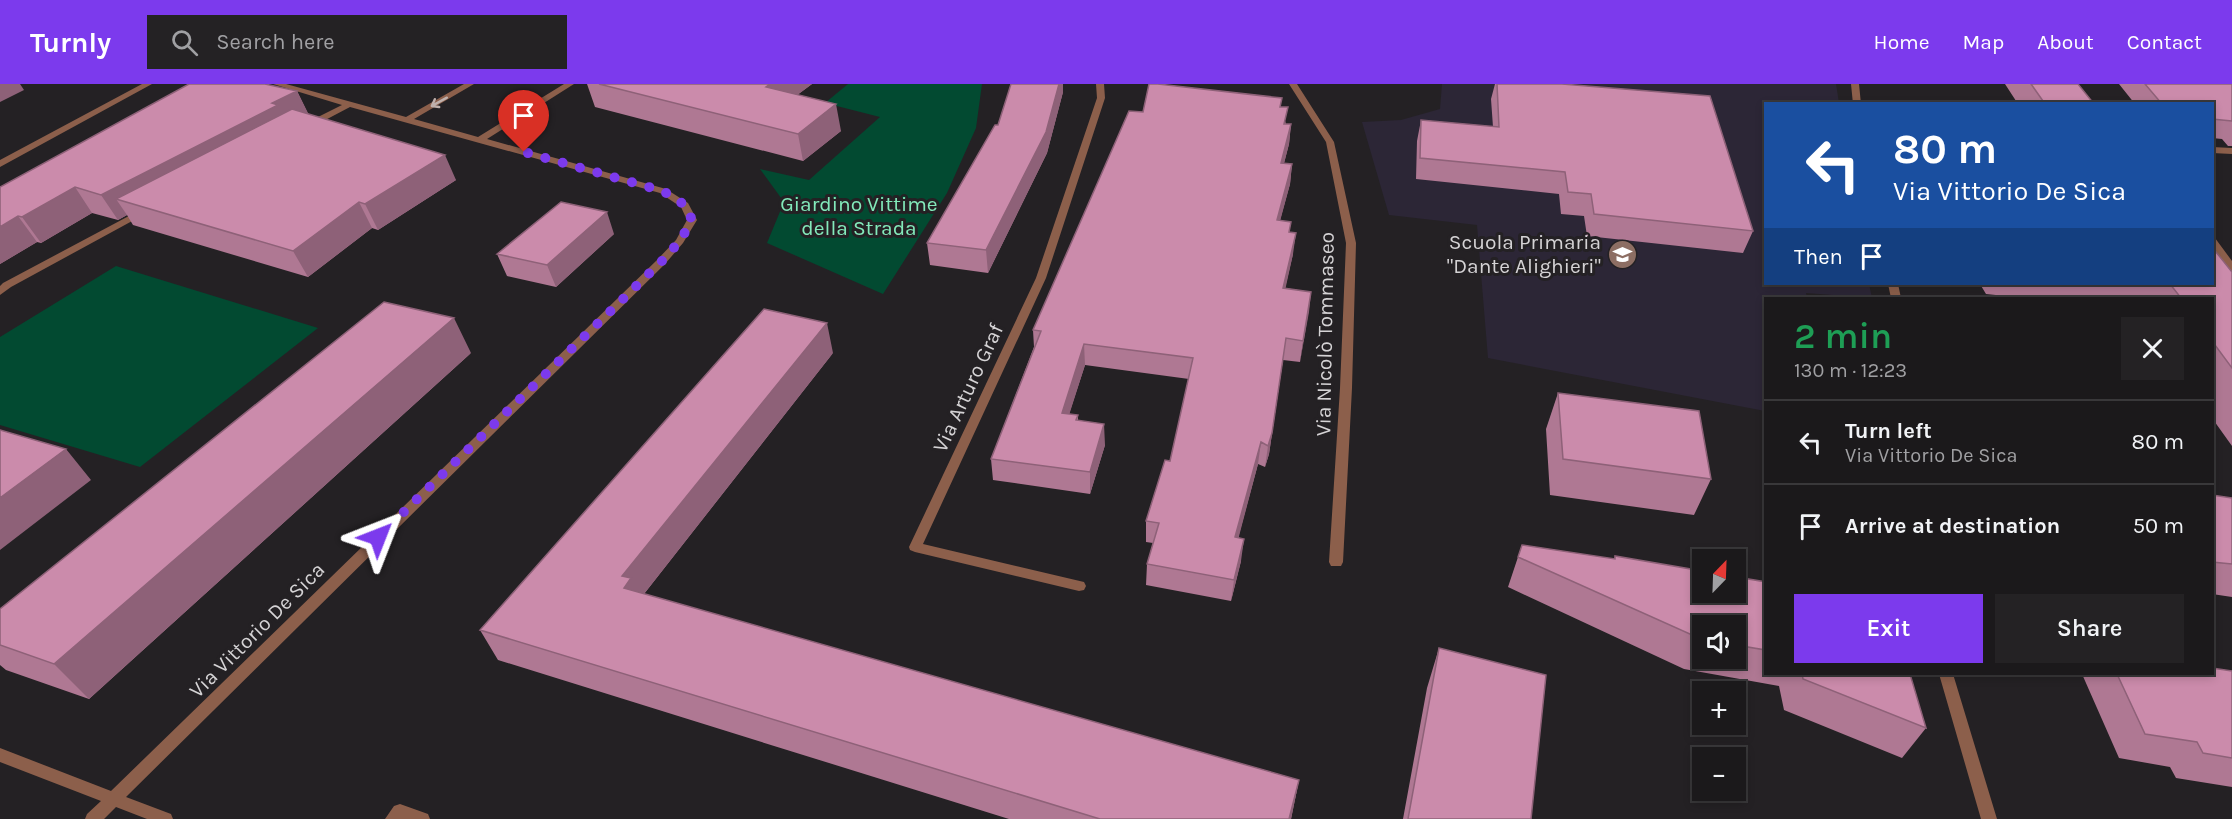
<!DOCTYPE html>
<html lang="en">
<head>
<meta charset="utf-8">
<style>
	:root { --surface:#1b191b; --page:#242224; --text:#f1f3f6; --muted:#a0a0a3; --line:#39383a; --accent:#7c3aed }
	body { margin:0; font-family:Karla,sans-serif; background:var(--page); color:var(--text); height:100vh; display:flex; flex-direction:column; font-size:22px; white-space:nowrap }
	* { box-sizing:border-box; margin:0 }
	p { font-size:20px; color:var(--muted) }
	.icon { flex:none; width:33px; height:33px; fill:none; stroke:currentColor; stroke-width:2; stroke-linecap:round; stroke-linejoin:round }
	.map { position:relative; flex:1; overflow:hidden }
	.drawer { position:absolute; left:1764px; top:213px; width:450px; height:378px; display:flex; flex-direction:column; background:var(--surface); border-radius:0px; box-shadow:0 3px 9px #0003,0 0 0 2px var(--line) }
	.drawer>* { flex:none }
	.banner { position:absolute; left:1764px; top:18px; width:450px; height:183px; border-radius:0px; box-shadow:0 3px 9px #0003,0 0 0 2px var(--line); background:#1a4fa0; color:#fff; overflow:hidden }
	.needle { width:39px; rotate:23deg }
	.tools { position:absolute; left:1692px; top:465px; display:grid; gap:12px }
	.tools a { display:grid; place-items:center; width:54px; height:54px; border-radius:0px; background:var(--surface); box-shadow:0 3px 9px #0003,0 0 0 2px var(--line); font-size:30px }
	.pin { position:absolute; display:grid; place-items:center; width:51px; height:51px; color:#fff; margin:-62px -26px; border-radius:50% 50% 50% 0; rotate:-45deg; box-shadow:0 0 6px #0007 }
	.pin .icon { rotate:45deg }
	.me { position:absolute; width:66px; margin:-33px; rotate:45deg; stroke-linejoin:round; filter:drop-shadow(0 0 4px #0008) }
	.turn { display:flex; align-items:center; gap:21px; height:126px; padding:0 30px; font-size:27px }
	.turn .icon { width:78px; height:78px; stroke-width:2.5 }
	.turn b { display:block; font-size:42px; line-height:51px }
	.then { display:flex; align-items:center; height:57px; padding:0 30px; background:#0003; gap:12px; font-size:22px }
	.round { display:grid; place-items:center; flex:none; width:63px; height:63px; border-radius:0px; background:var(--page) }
	.overview { display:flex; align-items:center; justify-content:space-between; height:102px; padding:0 30px }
	h1 { font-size:36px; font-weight:600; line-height:45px; color:#1e9e55 }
	.primary-button { display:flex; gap:12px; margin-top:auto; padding:12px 30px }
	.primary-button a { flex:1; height:69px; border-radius:0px; background:var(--accent); color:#fff; font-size:24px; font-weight:600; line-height:69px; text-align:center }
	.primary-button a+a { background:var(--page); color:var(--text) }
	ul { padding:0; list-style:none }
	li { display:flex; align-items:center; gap:18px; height:84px; padding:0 30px; border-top:2px solid var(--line) }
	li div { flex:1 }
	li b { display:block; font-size:22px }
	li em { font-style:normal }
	header { display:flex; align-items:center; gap:36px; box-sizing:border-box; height:84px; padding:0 30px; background:var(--accent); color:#fff }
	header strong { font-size:28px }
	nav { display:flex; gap:33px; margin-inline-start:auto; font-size:21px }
	.search { width:420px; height:54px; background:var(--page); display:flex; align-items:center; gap:15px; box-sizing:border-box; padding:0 21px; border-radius:0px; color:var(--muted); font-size:22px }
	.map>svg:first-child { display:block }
</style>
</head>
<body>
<header>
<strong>Turnly</strong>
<div class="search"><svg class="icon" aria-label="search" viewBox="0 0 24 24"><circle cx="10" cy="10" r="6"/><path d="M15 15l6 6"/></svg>Search here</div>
<nav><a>Home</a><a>Map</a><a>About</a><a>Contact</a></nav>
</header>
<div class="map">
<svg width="2232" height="735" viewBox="0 0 2232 735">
	<rect width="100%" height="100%" fill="#242124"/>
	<path fill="#2c2636" d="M1442 0H1836L1839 19 1766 20V200H1869L1872 214 1806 209 1807 214H1766L1765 327 1488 274 1477 141 1389 131 1362 38 1401 36 1440 25Z"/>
	<path fill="#024a31" d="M848 0H982L976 44 947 109 883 210 767 159 784 118 760 85 809 96 880 33 825 19Z
		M116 182 318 244 140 383 0 341V253Z"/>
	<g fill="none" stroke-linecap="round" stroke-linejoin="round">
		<path fill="#8c5f4b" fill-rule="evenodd" d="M142 0H152L0 83V76Z
			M273 0H286L406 33 464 0H474L414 35 478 53 564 0H574L487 55 666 105 688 119 697 136 683 159 665 180 126 713 171 730 173 735H147L116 723 104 735H85L87 730 101 717 0 678V664L111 707 657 176 676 156 687 136 681 123 660 109 350 23 312 43H306V39L342 21Z
			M1096 0H1104L1105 14 1046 194 923 460 1084 498 1086 502 1084 506 1079 507 915 468 910 466 909 463 1036 194 1097 14Z
			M1289 0H1297L1334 58 1356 159 1352 304 1343 478 1341 482H1331L1329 478 1340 304 1346 159 1326 58Z
			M1851 0H1859L1861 20H1853Z
			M2212 63 2232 64V70L2212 69Z
			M142 125 145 126V130L11 203 0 211V202L3 199Z
			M2212 153 2215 154 2232 177V187L2228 186 2212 164Z
			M1888 200H1898L1901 214H1891Z
			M1939 590H1953L1997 735H1981Z
			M400 720 428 730 430 735H385L394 722Z"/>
	</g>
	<path fill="#af7893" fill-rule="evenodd" d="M587 0H812L797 11 841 47 803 77 595 23Z
		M1011 0H1063V8L1047 69 988 189 930 181 927 159 998 41Z
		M1495 0H1562L1753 147 1743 169 1587 152 1584 132 1561 130 1559 110 1416 95 1417 57 1421 36 1493 43 1491 15Z
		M2005 0H2078L2094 20H2018Z
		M2119 0H2232V62H2228L2222 55 2212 54V20H2135Z
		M297 7 308 30 456 96 378 146 372 144 308 193 133 141 127 131 118 136 92 129 41 159 37 158 0 180V103Z
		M1281 23 1286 40H1291L1289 60 1284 79 1292 80 1290 100 1280 136 1290 148 1293 170 1285 204 1311 208 1300 278 1283 276 1269 370 1265 383 1258 380 1238 454 1241 477 1231 517 1146 501 1147 480 1153 459 1146 458V437L1170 377 1189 295 1085 281 1069 330 1078 331V336L1105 361 1090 410 993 396 991 375 1034 263 1033 246 1143 28Z
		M614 150 556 203 507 192 497 170Z
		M2232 188V362L2212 334V322L2214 320 2212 318V214H2025L1986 210 1980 200H2212Z
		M471 269 89 615 6 586 0 581V525Z
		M833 269 644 510 1299 696 1291 735H1009L498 576 480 546Z
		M1558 309 1711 395 1694 431 1550 411 1546 345Z
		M2212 411 2232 414V513L2212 510Z
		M1522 461 1614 475 1615 472 1766 498V590H1910L1926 644 1902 674 1784 626 1779 602 1684 585 1508 503ZM1702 542H1736V574H1702Z
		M1439 564 1531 735H1403L1427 604Z
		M2232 587V703L2176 694 2170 683 2119 674 2082 590H2212Z"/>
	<path fill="#8e6178" d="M0 0H20L24 6 0 18Z
		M770 0H812L772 30 766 3Z
		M1059 0H1063V8L1047 69 988 189 986 166Z
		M297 7 309 31 116 115 127 131 118 136 101 111 272 19Z
		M836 20 841 47 803 77 798 50Z
		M1291 40 1289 60 1279 99 1281 79Z
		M445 71 456 96 378 146 365 120Z
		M1292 80 1290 100 1275 156 1277 136Z
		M75 103 92 129 41 159 22 133Z
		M359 118 372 144 308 193 293 167Z
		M607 128 614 150 556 203 547 181Z
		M18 132 37 158 0 180V143Z
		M1296 149 1293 170 1281 225 1283 204Z
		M1311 208 1309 228 1300 278 1303 257Z
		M454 234 471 269 89 615 54 580Z
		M827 239 833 269 640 515 624 504 622 492Z
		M1286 254 1269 370 1265 383 1268 362Z
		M1084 260 1085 281 1063 350 1062 329Z
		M1104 340 1105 361 1090 410V388Z
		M1261 358 1258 380 1233 475 1235 453Z
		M66 365 91 396 0 466V414Z
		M1244 455 1241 477 1231 517 1234 496Z
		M1299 696 1291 735H1289Z"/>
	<path fill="#cb8bab" stroke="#8e6178" stroke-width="1.5" d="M189 0H265L297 7 272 19 278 21 101 111 75 103 22 133 18 132 0 143V103Z
		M599 0H770L766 3 836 20 798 50Z
		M1011 0H1059L1046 48 986 166 927 159 995 41H998Z
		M1149 0H1158L1282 14 1280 23H1288L1284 40H1291L1281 79 1292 80 1277 136 1291 138 1289 148 1296 149 1283 204 1311 208 1303 257 1286 254 1272 349 1268 362 1261 358 1235 453 1244 455 1234 496 1147 480 1159 439 1146 437 1165 376 1170 377 1193 274 1084 260 1062 329 1078 331 1076 336 1104 340 1090 388 991 375 1041 247 1033 246 1129 27 1143 28Z
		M1497 0H1562L1710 12 1753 147 1594 130 1591 110 1568 108 1565 88 1420 74 1421 36 1499 43Z
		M2031 0H2078L2094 20H2074L2043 17Z
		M2145 0H2232V37L2212 35V20H2162Z
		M292 25 445 71 365 120 359 118 293 167 116 115Z
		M561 118 607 128 547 181 497 170Z
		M2212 163 2232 188V284L2212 257V214H2181L2170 200H2212Z
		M384 218 454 234 54 580 0 561V525Z
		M764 225 827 239 622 492 631 494 624 504 1299 696 1289 735H1100L480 546Z
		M1558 309 1699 327 1711 395 1563 375Z
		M0 346 66 365 0 414Z
		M2212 411 2232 414V480L2212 478Z
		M1522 461 1615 475V472L1702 487V508H1736V493L1766 498V566L1736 561V542H1702V555H1701L1518 473Z
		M1439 564 1546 591 1531 735H1408Z
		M2212 584 2232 587V674L2203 669 2197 658 2145 650 2117 590H2212Z
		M1802 590H1910L1926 644 1803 595Z"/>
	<defs><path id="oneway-shaft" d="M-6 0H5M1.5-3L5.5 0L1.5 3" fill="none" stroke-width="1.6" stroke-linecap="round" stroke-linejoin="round" transform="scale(1.5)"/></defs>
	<use stroke="#bfb0ac" href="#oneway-shaft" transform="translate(439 18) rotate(151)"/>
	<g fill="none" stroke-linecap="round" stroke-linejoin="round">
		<path stroke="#7c3aed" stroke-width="10" stroke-dasharray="0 18" d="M378 453 661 178 680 157 692 136 685 121 663 107 524 68"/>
	</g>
	<defs>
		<symbol id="school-disc" viewBox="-11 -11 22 22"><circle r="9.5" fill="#8d6e63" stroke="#242124"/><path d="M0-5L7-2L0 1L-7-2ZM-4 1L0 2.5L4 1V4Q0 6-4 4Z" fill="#fff"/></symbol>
	</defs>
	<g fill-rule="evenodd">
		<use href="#school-disc" x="1606" y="154" width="33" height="33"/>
	</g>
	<g text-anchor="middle" stroke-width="6" stroke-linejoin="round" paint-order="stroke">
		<g font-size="21" fill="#83eabb" stroke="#242124">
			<text x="859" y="127">Giardino Vittime<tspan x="859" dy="24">della Strada</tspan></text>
		</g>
		<g font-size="21" fill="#d5d3d5" stroke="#242124" text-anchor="end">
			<text x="1601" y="165">Scuola Primaria<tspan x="1601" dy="24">"Dante Alighieri"</tspan></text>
		</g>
		<g font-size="21" fill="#d5d3d5" stroke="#242124">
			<text transform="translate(1325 250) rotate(-89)" y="7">Via Nicolò Tommaseo</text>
			<text transform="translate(968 304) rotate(-65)" y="7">Via Arturo Graf</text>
			<text transform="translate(257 546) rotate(-45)" y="7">Via Vittorio De Sica</text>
		</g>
	</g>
</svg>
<div class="tools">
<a><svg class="needle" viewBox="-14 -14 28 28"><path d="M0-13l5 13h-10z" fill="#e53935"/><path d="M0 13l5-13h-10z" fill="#a0a0a3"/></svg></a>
<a><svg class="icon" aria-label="sound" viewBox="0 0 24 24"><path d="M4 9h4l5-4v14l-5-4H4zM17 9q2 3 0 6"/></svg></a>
<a>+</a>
<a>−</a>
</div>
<div class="pin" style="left:524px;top:68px;background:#d93025"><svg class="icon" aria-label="arrive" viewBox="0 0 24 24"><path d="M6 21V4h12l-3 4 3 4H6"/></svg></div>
<svg class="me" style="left:378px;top:453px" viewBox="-20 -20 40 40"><path d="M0-17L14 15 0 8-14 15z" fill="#7c3aed" stroke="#fff" stroke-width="4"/></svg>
<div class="banner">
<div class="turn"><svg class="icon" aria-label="left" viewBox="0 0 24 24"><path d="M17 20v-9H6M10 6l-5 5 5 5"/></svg><div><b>80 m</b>Via Vittorio De Sica</div></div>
<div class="then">Then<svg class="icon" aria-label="arrive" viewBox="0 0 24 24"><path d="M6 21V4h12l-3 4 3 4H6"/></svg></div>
</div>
<section class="drawer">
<div class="overview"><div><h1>2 min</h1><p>130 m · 12:23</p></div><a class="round"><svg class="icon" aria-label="close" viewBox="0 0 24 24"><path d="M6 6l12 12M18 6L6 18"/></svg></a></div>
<ul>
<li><svg class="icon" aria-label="left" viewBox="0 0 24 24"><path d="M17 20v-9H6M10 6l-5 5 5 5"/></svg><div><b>Turn left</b><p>Via Vittorio De Sica</p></div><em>80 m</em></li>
<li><svg class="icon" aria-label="arrive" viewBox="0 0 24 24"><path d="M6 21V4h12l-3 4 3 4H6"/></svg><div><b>Arrive at destination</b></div><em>50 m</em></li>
</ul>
<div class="primary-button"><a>Exit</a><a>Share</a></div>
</section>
</div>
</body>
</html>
